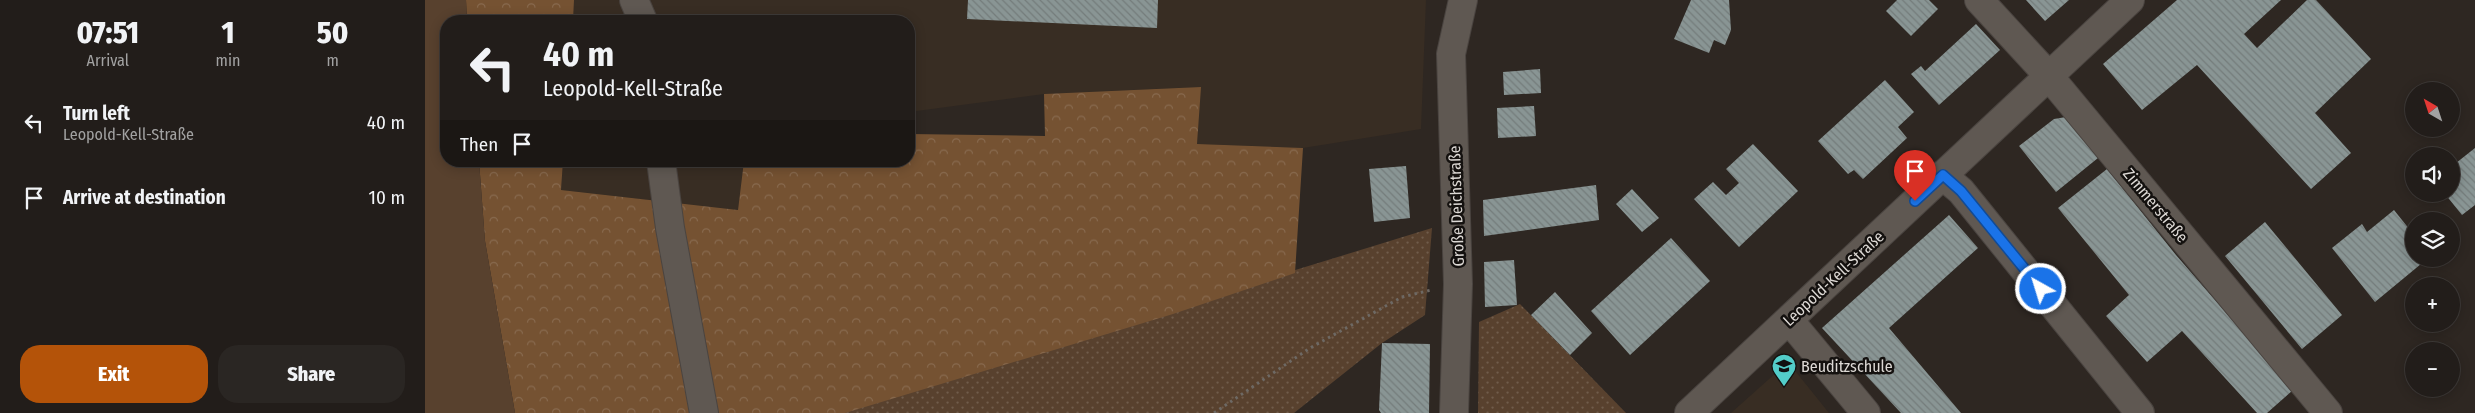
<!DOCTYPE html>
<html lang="en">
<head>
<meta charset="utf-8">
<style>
	:root { --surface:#221d1a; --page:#2a2623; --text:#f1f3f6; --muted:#a2a2a2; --line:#3f3b39; --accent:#b45309 }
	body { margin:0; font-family:"Fira Sans Condensed",sans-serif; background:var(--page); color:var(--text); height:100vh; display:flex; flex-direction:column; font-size:19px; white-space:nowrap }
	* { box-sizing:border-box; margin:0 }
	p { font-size:16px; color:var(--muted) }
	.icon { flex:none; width:28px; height:28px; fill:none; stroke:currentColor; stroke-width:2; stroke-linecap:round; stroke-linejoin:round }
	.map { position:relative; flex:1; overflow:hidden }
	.panel { display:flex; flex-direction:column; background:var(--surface); width:425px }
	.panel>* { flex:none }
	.top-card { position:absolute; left:15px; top:15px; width:475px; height:152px; border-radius:20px; box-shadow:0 2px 12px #0003,0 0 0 1px var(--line); background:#221d1a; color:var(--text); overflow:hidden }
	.needle { width:32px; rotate:321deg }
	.fabs { position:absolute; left:1980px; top:82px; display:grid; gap:10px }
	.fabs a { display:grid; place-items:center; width:55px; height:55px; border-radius:50%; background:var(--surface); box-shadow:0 2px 12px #0003,0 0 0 1px var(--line); font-size:25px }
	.pin { position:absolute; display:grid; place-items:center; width:42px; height:42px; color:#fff; margin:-51px -21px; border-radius:50% 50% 50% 0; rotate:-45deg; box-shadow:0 0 5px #0007 }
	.pin .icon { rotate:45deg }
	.me { position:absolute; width:55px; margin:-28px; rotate:321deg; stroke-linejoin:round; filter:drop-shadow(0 0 4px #0008) }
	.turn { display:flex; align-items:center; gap:18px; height:105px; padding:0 20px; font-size:22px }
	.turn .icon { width:65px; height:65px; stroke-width:2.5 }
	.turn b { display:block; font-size:35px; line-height:42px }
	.then { display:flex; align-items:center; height:48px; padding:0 20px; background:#0003; gap:10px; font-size:19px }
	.eta { display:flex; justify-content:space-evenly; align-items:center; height:85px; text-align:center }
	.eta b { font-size:30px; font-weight:800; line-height:35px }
	.button { display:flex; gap:10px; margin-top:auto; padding:10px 20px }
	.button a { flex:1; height:58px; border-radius:20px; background:var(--accent); color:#fff; font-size:20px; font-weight:800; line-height:58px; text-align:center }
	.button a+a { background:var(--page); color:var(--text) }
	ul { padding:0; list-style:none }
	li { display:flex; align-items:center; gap:15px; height:75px; padding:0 20px }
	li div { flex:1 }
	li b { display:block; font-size:19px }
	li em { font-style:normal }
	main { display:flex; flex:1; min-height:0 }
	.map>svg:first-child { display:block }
</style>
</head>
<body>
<main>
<section class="panel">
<div class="eta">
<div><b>07:51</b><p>Arrival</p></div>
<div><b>1</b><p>min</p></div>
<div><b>50</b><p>m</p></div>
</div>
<ul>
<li><svg class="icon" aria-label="left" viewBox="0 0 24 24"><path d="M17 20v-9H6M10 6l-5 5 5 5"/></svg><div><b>Turn left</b><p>Leopold-Kell-Straße</p></div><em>40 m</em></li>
<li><svg class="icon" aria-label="arrive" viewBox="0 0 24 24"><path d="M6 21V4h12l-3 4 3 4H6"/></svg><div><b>Arrive at destination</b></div><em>10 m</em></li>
</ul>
<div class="button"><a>Exit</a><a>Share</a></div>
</section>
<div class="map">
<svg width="2050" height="413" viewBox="0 0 2050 413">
	<defs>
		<pattern id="green-dots" width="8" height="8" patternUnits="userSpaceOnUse" patternTransform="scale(1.25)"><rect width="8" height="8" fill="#58412e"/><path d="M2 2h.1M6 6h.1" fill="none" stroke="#705c4b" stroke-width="1.8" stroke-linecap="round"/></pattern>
		<pattern id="forest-crowns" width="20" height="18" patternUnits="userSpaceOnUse" patternTransform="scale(1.25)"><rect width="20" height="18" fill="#755232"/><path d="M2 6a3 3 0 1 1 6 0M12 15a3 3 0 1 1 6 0" fill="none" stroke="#886a4f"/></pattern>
		<pattern id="building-back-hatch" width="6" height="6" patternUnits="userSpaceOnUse" patternTransform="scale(1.25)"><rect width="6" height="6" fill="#899594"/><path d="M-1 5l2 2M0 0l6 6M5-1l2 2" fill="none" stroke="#747c7b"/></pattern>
	</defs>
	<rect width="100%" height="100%" fill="#2e2722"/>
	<path fill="#382d23" d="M149 0H1001L996 129 878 148 772 144 775 87 619 94 484 112V21H148Z
		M138 161H319L313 210 136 190Z
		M1363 362 1404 413H1306Z"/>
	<path fill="url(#green-dots)" d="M1007 228 1000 315 957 343 869 413H406Z
		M1095 304 1201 413H1053L1054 322Z"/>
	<path fill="url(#forest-crowns)" d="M41 0H149L148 21H42Z
		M776 87 772 144 878 148 870 273 748 314 420 413H90L60 241 54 161H138L136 190 313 210 319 161H484V134L620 136 619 94Z"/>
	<path fill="#58412e" d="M0 0H41L42 21H21V161H54L60 241 90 413H0Z"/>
	<path fill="url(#building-back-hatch)" d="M543 0H733L732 28 542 19Z
		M1266 0H1304L1306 30 1300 45 1289 40 1284 53 1249 39Z
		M1472 0H1504L1513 9 1486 36 1461 11Z
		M1601 0H1644L1620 21Z
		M1752 0H1856L1819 34 1832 48 1882 0H1891L1946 59 1890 113 1926 153 1886 189 1772 65 1717 110 1678 64Z
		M1551 24 1575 50 1514 105 1486 74 1496 66 1500 71Z
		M1115 69 1116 93 1079 95 1078 72Z
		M1460 80 1489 112 1473 127 1482 138 1438 179 1429 170 1423 174 1393 141Z
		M1109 106 1111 136 1073 138 1072 108Z
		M1641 117 1673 158 1631 192 1594 146 1629 119Z
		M1328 144 1373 191 1314 247 1269 199 1288 182 1301 195 1314 183 1301 169Z
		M2050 148V205L2037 215 2020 194H2026V167Z
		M981 166 985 218 949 222 944 169Z
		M1682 169 1751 255 1868 390 1842 413H1832L1757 331 1722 362 1681 316 1704 295 1633 208Z
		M1171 185 1174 220 1059 236 1058 200Z
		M1207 189 1234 218 1217 232 1191 204Z
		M1969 210 1989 235V259H2002L1950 302 1907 248 1937 224 1942 232Z
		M1524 215 1553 248 1464 328 1536 413H1476L1397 328Z
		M1840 222 1917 315 1877 349 1800 256Z
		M1246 238 1285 281 1205 355 1166 311Z
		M1089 260 1092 305 1060 307 1059 262Z
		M1130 292 1167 333 1145 355 1106 315Z
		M957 343 1005 344 1004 413H956L954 410Z"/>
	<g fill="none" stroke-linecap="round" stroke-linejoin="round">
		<defs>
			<path id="minor" d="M209 0 218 21
				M1554 0 1623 75 1903 413
				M236 161 245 228 279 413
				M1517 175 1536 191 1715 413
				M1364 320 1441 413
				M1029 413 1033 284 1026 54 1038 0
				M1264 413 1705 0"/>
		</defs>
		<use href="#minor" stroke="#4a4440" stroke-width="30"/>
		<path stroke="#6e6964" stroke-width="3" stroke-dasharray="2.5 4" stroke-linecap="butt" d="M789 413 885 348 977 297 1006 290"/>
		<use href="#minor" stroke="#5f5852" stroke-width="28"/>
	</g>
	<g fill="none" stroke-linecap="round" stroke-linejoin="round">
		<defs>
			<path id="route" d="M1490 201 1518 175 1536 191 1616 289"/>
		</defs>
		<use href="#route" stroke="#114b97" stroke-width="12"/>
		<use href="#route" stroke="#1a73e8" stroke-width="9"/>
	</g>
	<defs>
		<symbol id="school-pin" viewBox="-11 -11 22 30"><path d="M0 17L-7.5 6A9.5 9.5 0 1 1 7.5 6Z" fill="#53cdc9" stroke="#14110f"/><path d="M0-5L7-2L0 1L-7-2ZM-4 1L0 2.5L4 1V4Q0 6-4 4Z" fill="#111"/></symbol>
	</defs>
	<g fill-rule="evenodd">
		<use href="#school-pin" x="1345" y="352" width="28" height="38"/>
	</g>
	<g text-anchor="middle" stroke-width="5" stroke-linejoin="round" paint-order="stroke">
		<g font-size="16" fill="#ddd9d5" stroke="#14110f">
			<text transform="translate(1731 205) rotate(50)" y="6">Zimmerstraße</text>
			<text transform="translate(1031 206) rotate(-92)" y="6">Große Deichstraße</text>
			<text transform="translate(1408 278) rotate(-43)" y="6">Leopold-Kell-Straße</text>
		</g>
		<g font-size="16" fill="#ddd9d5" stroke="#14110f" text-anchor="start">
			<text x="1376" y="372">Beuditzschule</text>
		</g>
	</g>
</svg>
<div class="fabs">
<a><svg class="needle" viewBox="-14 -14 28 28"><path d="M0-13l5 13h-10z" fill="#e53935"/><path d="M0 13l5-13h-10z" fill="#a2a2a2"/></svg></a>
<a><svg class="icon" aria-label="sound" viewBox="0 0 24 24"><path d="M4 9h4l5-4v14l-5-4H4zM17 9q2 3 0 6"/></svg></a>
<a><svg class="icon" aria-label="layers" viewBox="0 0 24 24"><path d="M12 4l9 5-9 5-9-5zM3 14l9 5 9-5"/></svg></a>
<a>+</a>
<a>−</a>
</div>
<div class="pin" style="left:1490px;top:201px;background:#d93025"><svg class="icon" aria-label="arrive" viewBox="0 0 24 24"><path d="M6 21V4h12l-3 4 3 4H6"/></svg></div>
<svg class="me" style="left:1616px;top:289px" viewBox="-20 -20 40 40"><circle r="17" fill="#1a73e8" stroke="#fff" stroke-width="3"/><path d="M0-11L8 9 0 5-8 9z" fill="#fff"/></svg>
<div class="top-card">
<div class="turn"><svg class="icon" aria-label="left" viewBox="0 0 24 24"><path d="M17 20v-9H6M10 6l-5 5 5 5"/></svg><div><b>40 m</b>Leopold-Kell-Straße</div></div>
<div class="then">Then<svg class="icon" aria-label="arrive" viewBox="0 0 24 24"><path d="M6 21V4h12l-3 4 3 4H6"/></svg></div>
</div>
</div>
</main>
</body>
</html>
